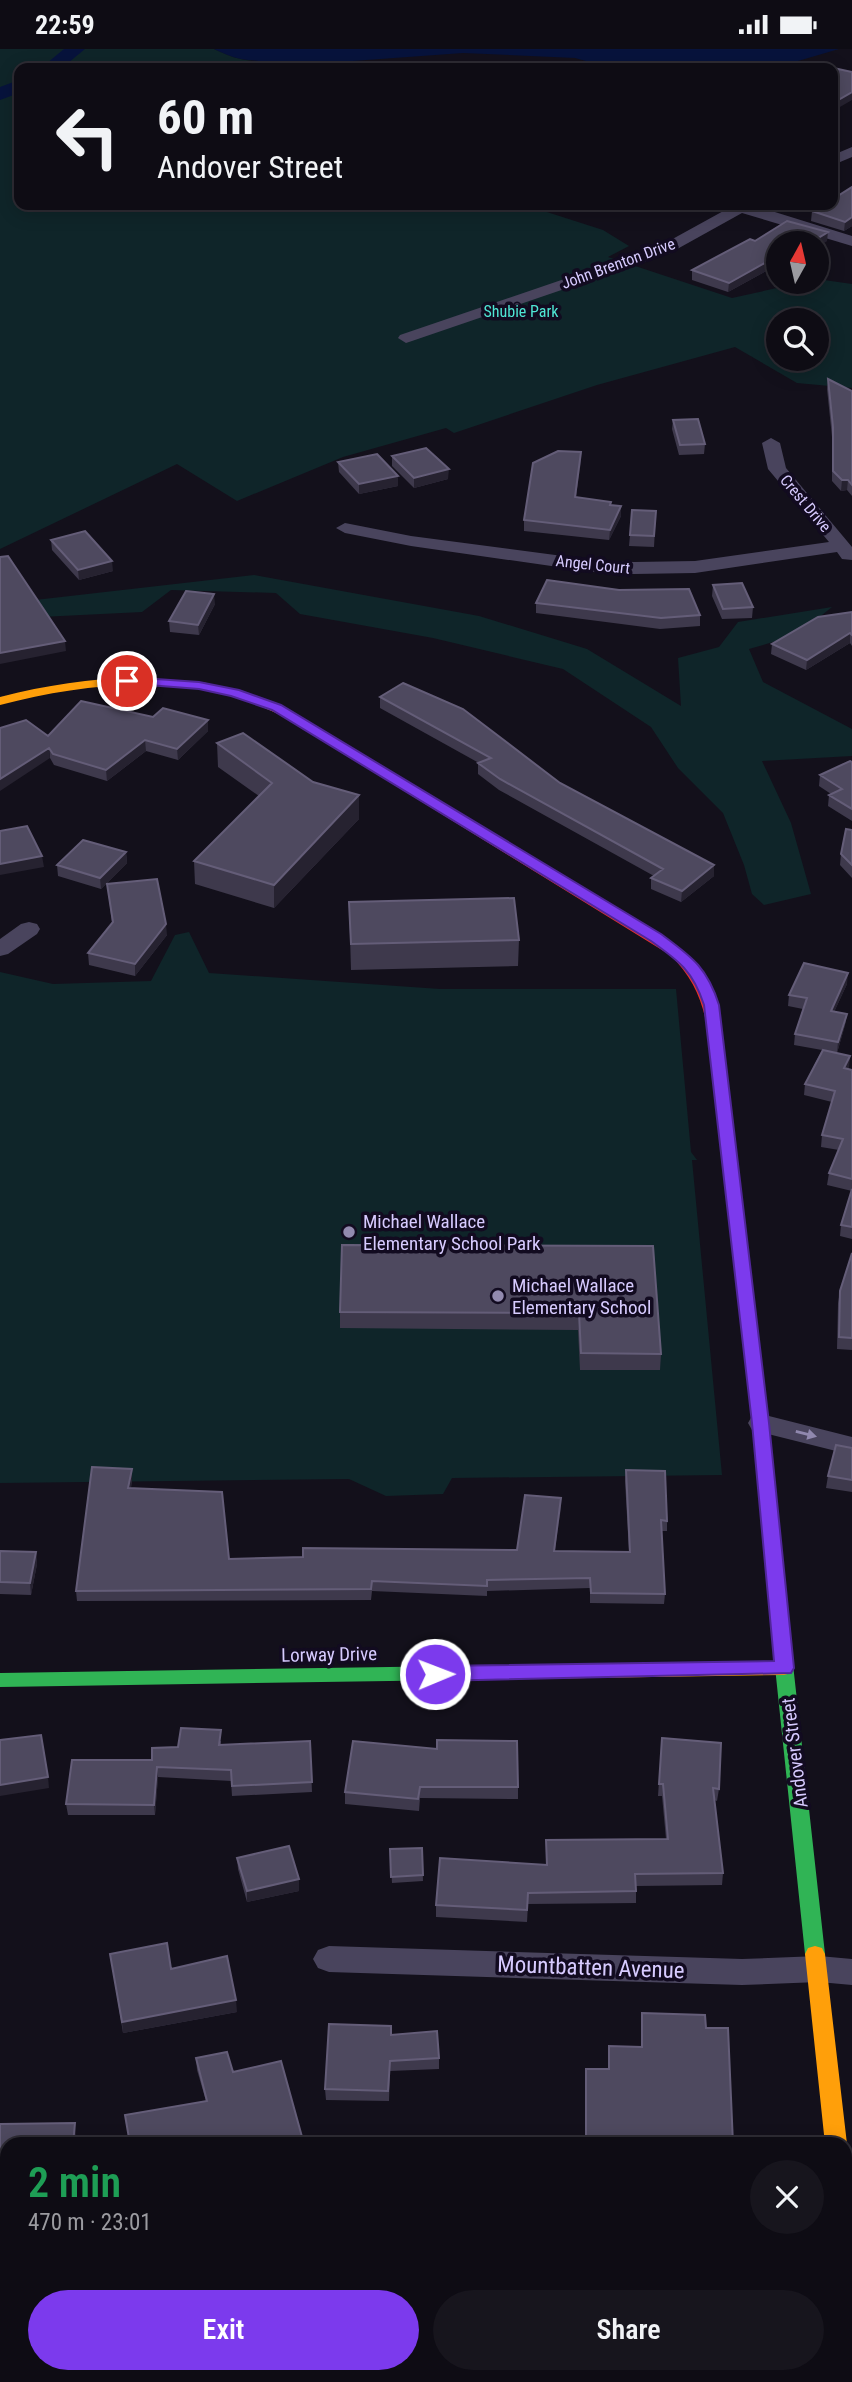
<!DOCTYPE html>
<html lang="en">
<head>
<meta charset="utf-8">
<style>
	:root { --surface:#0e0c14; --page:#17151d; --text:#f1f3f6; --muted:#9b9ba0; --line:#2e2c34; --accent:#7c3aed }
	body { margin:0; font-family:"Roboto Condensed",sans-serif; background:var(--page); color:var(--text); height:100vh; display:flex; flex-direction:column; font-size:26px; white-space:nowrap }
	* { box-sizing:border-box; margin:0 }
	p { font-size:23px; color:var(--muted) }
	.icon { flex:none; width:38px; height:38px; fill:none; stroke:currentColor; stroke-width:2; stroke-linecap:round; stroke-linejoin:round }
	.map { position:relative; flex:1; overflow:hidden }
	.sheet { position:absolute; left:0px; top:2088px; width:852px; height:247px; display:flex; flex-direction:column; background:var(--surface); border-radius:21px 21px 0 0; box-shadow:0 4px 18px #0003,0 0 0 2px var(--line) }
	.sheet>* { flex:none }
	.top-card { position:absolute; left:14px; top:14px; width:824px; height:147px; border-radius:14px; box-shadow:0 4px 18px #0003,0 0 0 2px var(--line); background:#0e0c14; color:var(--text); overflow:hidden }
	.needle { width:46px; rotate:8deg }
	.tools { position:absolute; left:766px; top:182px; display:grid; gap:14px }
	.tools a { display:grid; place-items:center; width:63px; height:63px; border-radius:50%; background:var(--surface); box-shadow:0 4px 18px #0003,0 0 0 2px var(--line); font-size:35px }
	.pin { position:absolute; display:grid; place-items:center; width:60px; height:60px; color:#fff; margin:-30px; border:4px solid #fff; border-radius:50%; box-shadow:0 2px 7px #0007 }
	.me { position:absolute; width:77px; margin:-38px; rotate:89deg; stroke-linejoin:round; filter:drop-shadow(0 0 5px #0008) }
	.turn { display:flex; align-items:center; gap:24px; height:147px; padding:0 28px; font-size:32px }
	.turn .icon { width:91px; height:91px; stroke-width:2.5 }
	.turn b { display:block; font-size:49px; line-height:60px }
	.round { display:grid; place-items:center; flex:none; width:74px; height:74px; border-radius:37px; background:var(--page) }
	.headline { display:flex; align-items:center; justify-content:space-between; height:119px; padding:0 28px }
	h1 { font-size:42px; font-weight:600; line-height:52px; color:#1e9e55 }
	.primary-button { display:flex; gap:14px; margin-top:auto; padding:14px 28px }
	.primary-button a { flex:1; height:80px; border-radius:42px; background:var(--accent); color:#fff; font-size:28px; font-weight:600; line-height:80px; text-align:center }
	.primary-button a+a { background:var(--page); color:var(--text) }
	.status { display:flex; justify-content:space-between; align-items:center; height:49px; padding:0 35px; background:var(--surface); direction:ltr }
	.status svg { height:19px; fill:currentColor }
	.map>svg:first-child { display:block }
</style>
</head>
<body>
<div class="status"><b>22:59</b><svg viewBox="0 0 49 12"><path d="M0 12V9h3v3zM5 12V6h3v6zM10 12V3h3v9zM15 12V0h3v12zM26 1h20v11H26zM47 4h2v5h-2z"/></svg></div>
<div class="map">
<svg width="852" height="2333" viewBox="0 0 852 2333">
	<rect width="100%" height="100%" fill="#13101b"/>
	<path fill="#0f2529" fill-rule="evenodd" d="M0 0H214C223 4 231 8 241 10 252 13 277 12 284 17L363 13 364 19H19V156H525L603 181 629 197 608 208 732 249 804 233H817V230L852 235V339L797 334 735 298 597 336 454 384 446 379 343 408 237 452 177 415 0 500ZM779 271H817V310H779Z
		M254 526 479 567 587 600 681 657 678 609 719 598 738 573 832 558 797 586 749 600 763 633 852 680V707L762 712 791 774 811 845 764 856 752 845 744 816 723 764 678 719 651 678 563 620 433 589 300 565 276 544 171 541 142 563 0 570V555Z
		M189 883 209 924 440 940H676L691 1103 697 1111H692L722 1426 452 1429 443 1445 386 1447 349 1430 0 1434V923L53 935 151 932 175 886Z"/>
	<path fill="#07133c" d="M214 0H839L774 19H611L575 9 463 4 284 17C277 12 252 12 241 10 231 8 223 4 214 0Z"/>
	<g fill="none" stroke-linecap="round" stroke-linejoin="round">
		<path fill="#07133c" fill-rule="evenodd" d="M64 0H85L62 19H41Z
			M19 31V44L0 51V38Z"/>
		<path fill="#49445d" fill-rule="evenodd" d="M852 98V108L833 116V106Z
			M724 156H752L852 187V197L742 164 670 204 412 292 406 294 398 289 400 286 658 198 727 160Z
			M771 389 780 394 786 419 852 498V511L842 510 837 503 695 524 634 525 593 523 411 497 345 484 336 479 345 474 411 487 593 511 634 513 695 512 829 493 768 420 762 394Z
			M29 873 37 875 40 880 37 885 8 905 0 907V890L21 875Z
			M761 1365 852 1388V1406L752 1381 748 1374 752 1367Z
			M329 1897 742 1910 819 1907 852 1910V1936L819 1933 742 1936 329 1923 318 1919 313 1910 318 1901Z
			M845 2169 852 2171V2297L845 2296Z
			M0 2233 7 2234V2266L0 2265Z"/>
		<path fill="#30b455" fill-rule="evenodd" d="M779 1563 785 1565 788 1570 825 1905 822 1911 815 1913 808 1911 805 1905 770 1570 773 1565Z
			M457 1617 464 1619 466 1624 464 1629 457 1631 0 1638V1624Z"/>
		<path fill="#ff9f0a" fill-rule="evenodd" d="M137 628 207 634 279 655 392 724 385 728 380 727C346 706 311 680 274 663 187 623 90 633 0 656V648C46 636 90 630 137 628Z
			M715 979 722 983 769 1374 788 1570 785 1575 779 1577 773 1575 770 1570 753 1374 708 983Z
			M784 1612 791 1614 793 1619 791 1624 784 1626 457 1631 450 1629 448 1624 450 1619 457 1617Z
			M815 1897 822 1899 825 1905 847 2095 845 2098V2095H825L805 1905 808 1899Z"/>
		<path fill="#e5322d" fill-rule="evenodd" d="M385 720 680 900C705 923 717 949 722 983L720 986H710L708 983C703 952 693 928 670 906L380 727 378 724Z"/>
	</g>
	<path fill="#3e394c" d="M852 138V177L844 182 811 172 812 162Z
		M639 156H678L664 163Z
		M755 192H827L817 194H779V215L728 243 692 231V221Z
		M828 330 852 342V447L847 441 841 442 832 432V388L827 340Z
		M673 371 705 395 704 405 679 406 672 380Z
		M581 403 576 449 611 453V456L621 467 609 491 524 482V471Z
		M392 407 448 430 414 439 392 417Z
		M338 413 398 427V437L359 445 339 423Z
		M656 462 654 498 629 497 630 486Z
		M51 491 113 522 79 531 52 501Z
		M713 536 753 558 752 569 722 570 712 547Z
		M536 554 700 566V577L660 580 536 564Z
		M215 555 199 586 170 583 169 572Z
		M852 563V597L850 594 806 621 771 605 772 595Z
		M380 648 560 734 714 816V827L681 853 651 840V829L654 827 499 741 478 725V714H479L380 659Z
		M153 668 208 671V682L178 711 146 702 107 732 54 716 50 709 48 687Z
		M217 694 359 770 274 859 195 835 194 812 259 747 218 718Z
		M852 713V772L828 757 829 746 831 745 819 737 820 726Z
		M852 781V829L840 816 841 805Z
		M126 803 127 814 101 840 58 827 57 816Z
		M107 835 167 886 135 927 89 916 88 904 112 874Z
		M349 853 519 891 518 917 351 921Z
		M847 935 834 963 847 965 845 976 837 1004 850 1007 848 1020 852 1021V1190L840 1187 841 1176 852 1142 827 1136 829 1124 839 1101 821 1098 822 1086 832 1053 804 1046 805 1035 822 1001 794 996 795 985 803 960 788 957 789 946Z
		M653 1197 661 1305 660 1321H580L578 1281 340 1279V1263Z
		M852 1204V1301L837 1300 838 1254 840 1242Z
		M852 1399V1443L826 1439 828 1427Z
		M132 1420V1430L131 1439 229 1510 517 1501 561 1449 555 1502 629 1503 625 1432 626 1421 667 1472V1482H662L665 1545 664 1555 590 1554V1539L487 1542V1547L372 1542 371 1551 77 1552 76 1542Z
		M0 1502 36 1503 37 1515 31 1546 0 1545Z
		M662 1689 719 1740 717 1752 714 1751 723 1824 722 1836 636 1837V1854L528 1855 527 1873 436 1868V1856L546 1815V1791L666 1790 662 1747H658Z
		M221 1692V1696L310 1692 312 1743 232 1747 231 1732 158 1728 155 1766H68L66 1755 178 1698Z
		M353 1692 518 1738V1750L420 1749 419 1762 345 1755V1743Z
		M422 1799 423 1832 392 1834 390 1800Z
		M237 1809 299 1830V1842L247 1853 238 1820Z
		M110 1905 171 1920 237 1963 123 1984Z
		M642 1964 706 1979 733 2095H585L586 2020H608L609 1997 641 1998Z
		M391 1986 439 2009V2020L390 2022 389 2052 326 2051 325 2040Z
		M196 2009 233 2023 304 2095 206 2052 197 2021Z
		M0 2075 76 2086V2095H7V2156H0Z"/>
	<path fill="#262230" d="M852 43V51L833 62V54Z
		M664 156H678L664 163Z
		M852 168V177L844 182 845 173Z
		M828 183 827 192 817 199V194H810Z
		M779 206V215L728 243 729 234Z
		M581 403V413L574 459 575 448Z
		M449 420 448 430 414 439V429Z
		M398 427V437L359 445V435Z
		M842 431H848L847 441 841 442Z
		M621 457V467L609 491 610 481Z
		M112 512 113 522 79 531 78 521Z
		M214 545 215 555 199 586 198 576Z
		M850 584V594L806 621 807 611Z
		M65 592 66 602 0 615V604Z
		M208 671V682L178 711 177 700Z
		M145 691 146 702 107 732 106 721Z
		M49 699 50 709 0 742V730Z
		M359 746V770L274 859V836Z
		M126 803 127 814 101 840 100 829Z
		M42 807 44 818 0 826V815Z
		M714 816V827L681 853 682 842Z
		M166 875 167 886 135 927V915Z
		M848 924 847 935 829 974 831 962Z
		M847 965 845 976 837 1004 838 993Z
		M850 1007 849 1019 843 1030 844 1019Z
		M132 1420V1430L129 1450 128 1439Z
		M561 1449V1460L553 1512 554 1502Z
		M36 1503 37 1515 31 1546 30 1534Z
		M157 1718 158 1728 155 1766 154 1756Z
		M48 1728 49 1739 0 1747V1736Z
		M299 1830V1842L247 1853V1842Z
		M236 1951 237 1963 123 1984 122 1973Z
		M75 2074 76 2086V2095H73Z"/>
	<path fill="#4e495f" stroke="#645d78" stroke-width="2" d="M829 18 852 23V43L833 54V19H827Z
		M852 138V168L845 173 812 162 823 156H833V150Z
		M787 172 828 183 810 194H779V206L729 234 692 221 750 190 755 192Z
		M828 330 852 342V436L848 431H842L833 422V378Z
		M698 370 705 395 680 396 673 371Z
		M426 399 449 420 414 429 392 407Z
		M558 402 581 403 575 448 611 453 610 456 621 457 610 481 524 471 533 414Z
		M377 405 398 427 359 435 338 413Z
		M632 461 656 462 654 487 630 486Z
		M85 482 112 512 78 521 51 491Z
		M8 507 65 592 0 604V508Z
		M547 531 619 541 689 540 700 566 661 569 536 554Z
		M742 534 753 558 723 560 713 536Z
		M186 542 214 545 198 576 169 572Z
		M852 563V586L850 584 807 611 772 595 818 568Z
		M403 634 463 660 560 734 714 816 682 842 651 829 663 820 500 730 478 714 491 709 380 648Z
		M81 652 153 668 163 659 208 671 177 700 145 691 106 721 53 705 49 699 0 730V679L26 671 48 687Z
		M243 684 313 733 359 746 274 836 194 812 272 734 217 694Z
		M850 712 852 713V760L829 746 842 740 820 726Z
		M27 777 42 807 0 815V782Z
		M846 780 852 781V816L841 805Z
		M83 791 126 803 100 829 57 816Z
		M157 830 166 875 135 915 88 904 113 873 107 835Z
		M514 849 519 891 351 895 349 853Z
		M804 914 848 924 831 962 847 965 838 993 795 985 807 949 789 946Z
		M823 1001 850 1007 844 1019 852 1021V1130L829 1124 843 1090 822 1086 835 1042 805 1035Z
		M852 1140V1178L841 1176Z
		M342 1196 653 1197 661 1305 581 1304 579 1264 340 1263Z
		M852 1204V1289L839 1288 840 1242Z
		M836 1396 852 1399V1431L828 1427Z
		M92 1418 132 1420 128 1439 222 1443 229 1510 303 1508V1499L517 1501 525 1446 561 1449 554 1502 630 1503 626 1421 665 1422 667 1472 661 1471 665 1545 591 1544 590 1529 487 1531V1537L372 1532 371 1540 76 1542Z
		M0 1502 36 1503 30 1534 0 1533Z
		M181 1679 221 1681 219 1696 310 1692 312 1733 232 1737 231 1721 157 1718 154 1756 66 1755 72 1711H152V1699L178 1698Z
		M41 1686 48 1728 0 1736V1691Z
		M662 1689 721 1694 719 1740 713 1739 723 1824 635 1825 636 1842 528 1844 527 1861 436 1856 440 1809 547 1816 546 1791 668 1790 663 1735H659Z
		M437 1691 517 1692 518 1738H420L418 1750 345 1743 353 1692 437 1700Z
		M289 1797 299 1830 247 1842 237 1809Z
		M422 1799 423 1826 391 1828 390 1800Z
		M167 1894 171 1920 227 1907 236 1951 122 1973 110 1905Z
		M642 1964 705 1966 706 1979H728L733 2095H586V2020H609V1997L642 1998Z
		M329 1975 391 1977V1986L437 1982 439 2009 390 2012 388 2042 325 2040Z
		M227 2003 233 2023 281 2012 304 2095H130L125 2066 207 2052 196 2009Z
		M75 2074 73 2095H7V2145H0V2075Z"/>
	<defs><path id="oneway-solid" d="M-6-.8H1V-3.2L6.5 0L1 3.2V.8H-6Z" transform="scale(1.75)"/></defs>
	<use fill="#9088ae" href="#oneway-solid" transform="translate(806 1385) rotate(14)"/>
	<path fill="#7c3aed" stroke="#51269a" stroke-width="2" d="M127 628 199 633 239 641 281 656 661 885C692 908 707 918 719 956L769 1374 794 1619 791 1624 435 1632 428 1630 426 1625 428 1619 435 1617 774 1612 752 1374 704 956C693 922 679 912 651 892L272 661 231 647 199 640 123 634V629Z"/>
	<g fill="#928aaf" stroke="#120b20" stroke-width="2.5">
		<circle cx="349" cy="1183" r="7"/>
		<circle cx="498" cy="1247" r="7"/>
	</g>
	<g text-anchor="middle" stroke-width="7" stroke-linejoin="round" paint-order="stroke">
		<g font-size="16" fill="#d7cbff" stroke="#120b20">
			<text transform="translate(618 214) rotate(-20)" y="6">John Brenton Drive</text>
			<text transform="translate(806 454) rotate(50)" y="6">Crest Drive</text>
			<text transform="translate(593 515) rotate(6)" y="6">Angel Court</text>
		</g>
		<g font-size="16" fill="#4fe6d4" stroke="#120b20">
			<text x="521" y="268">Shubie Park</text>
		</g>
		<g font-size="19" fill="#d7cbff" stroke="#120b20" text-anchor="start">
			<text x="363" y="1179">Michael Wallace<tspan x="363" dy="22">Elementary School Park</tspan></text>
			<text x="512" y="1243">Michael Wallace<tspan x="512" dy="22">Elementary School</tspan></text>
		</g>
		<g font-size="19" fill="#d7cbff" stroke="#120b20">
			<text transform="translate(329 1605) rotate(-1)" y="7">Lorway Drive</text>
			<text transform="translate(794 1704) rotate(-97)" y="7">Andover Street</text>
		</g>
		<g font-size="23" fill="#d7cbff" stroke="#120b20">
			<text transform="translate(591 1918) rotate(2)" y="8">Mountbatten Avenue</text>
		</g>
	</g>
</svg>
<div class="tools">
<a><svg class="needle" viewBox="-14 -14 28 28"><path d="M0-13l5 13h-10z" fill="#e53935"/><path d="M0 13l5-13h-10z" fill="#9b9ba0"/></svg></a>
<a><svg class="icon" aria-label="search" viewBox="0 0 24 24"><circle cx="10" cy="10" r="6"/><path d="M15 15l6 6"/></svg></a>
</div>
<div class="pin" style="left:127px;top:632px;background:#d93025"><svg class="icon" aria-label="arrive" viewBox="0 0 24 24"><path d="M6 21V4h12l-3 4 3 4H6"/></svg></div>
<svg class="me" style="left:435px;top:1625px" viewBox="-20 -20 40 40"><circle r="17" fill="#7c3aed" stroke="#fff" stroke-width="3"/><path d="M0-11L8 9 0 5-8 9z" fill="#fff"/></svg>
<div class="top-card">
<div class="turn"><svg class="icon" aria-label="left" viewBox="0 0 24 24"><path d="M17 20v-9H6M10 6l-5 5 5 5"/></svg><div><b>60 m</b>Andover Street</div></div>
</div>
<section class="sheet">
<div class="headline"><div><h1>2 min</h1><p>470 m · 23:01</p></div><a class="round"><svg class="icon" aria-label="close" viewBox="0 0 24 24"><path d="M6 6l12 12M18 6L6 18"/></svg></a></div>
<div class="primary-button"><a>Exit</a><a>Share</a></div>
</section>
</div>
</body>
</html>
